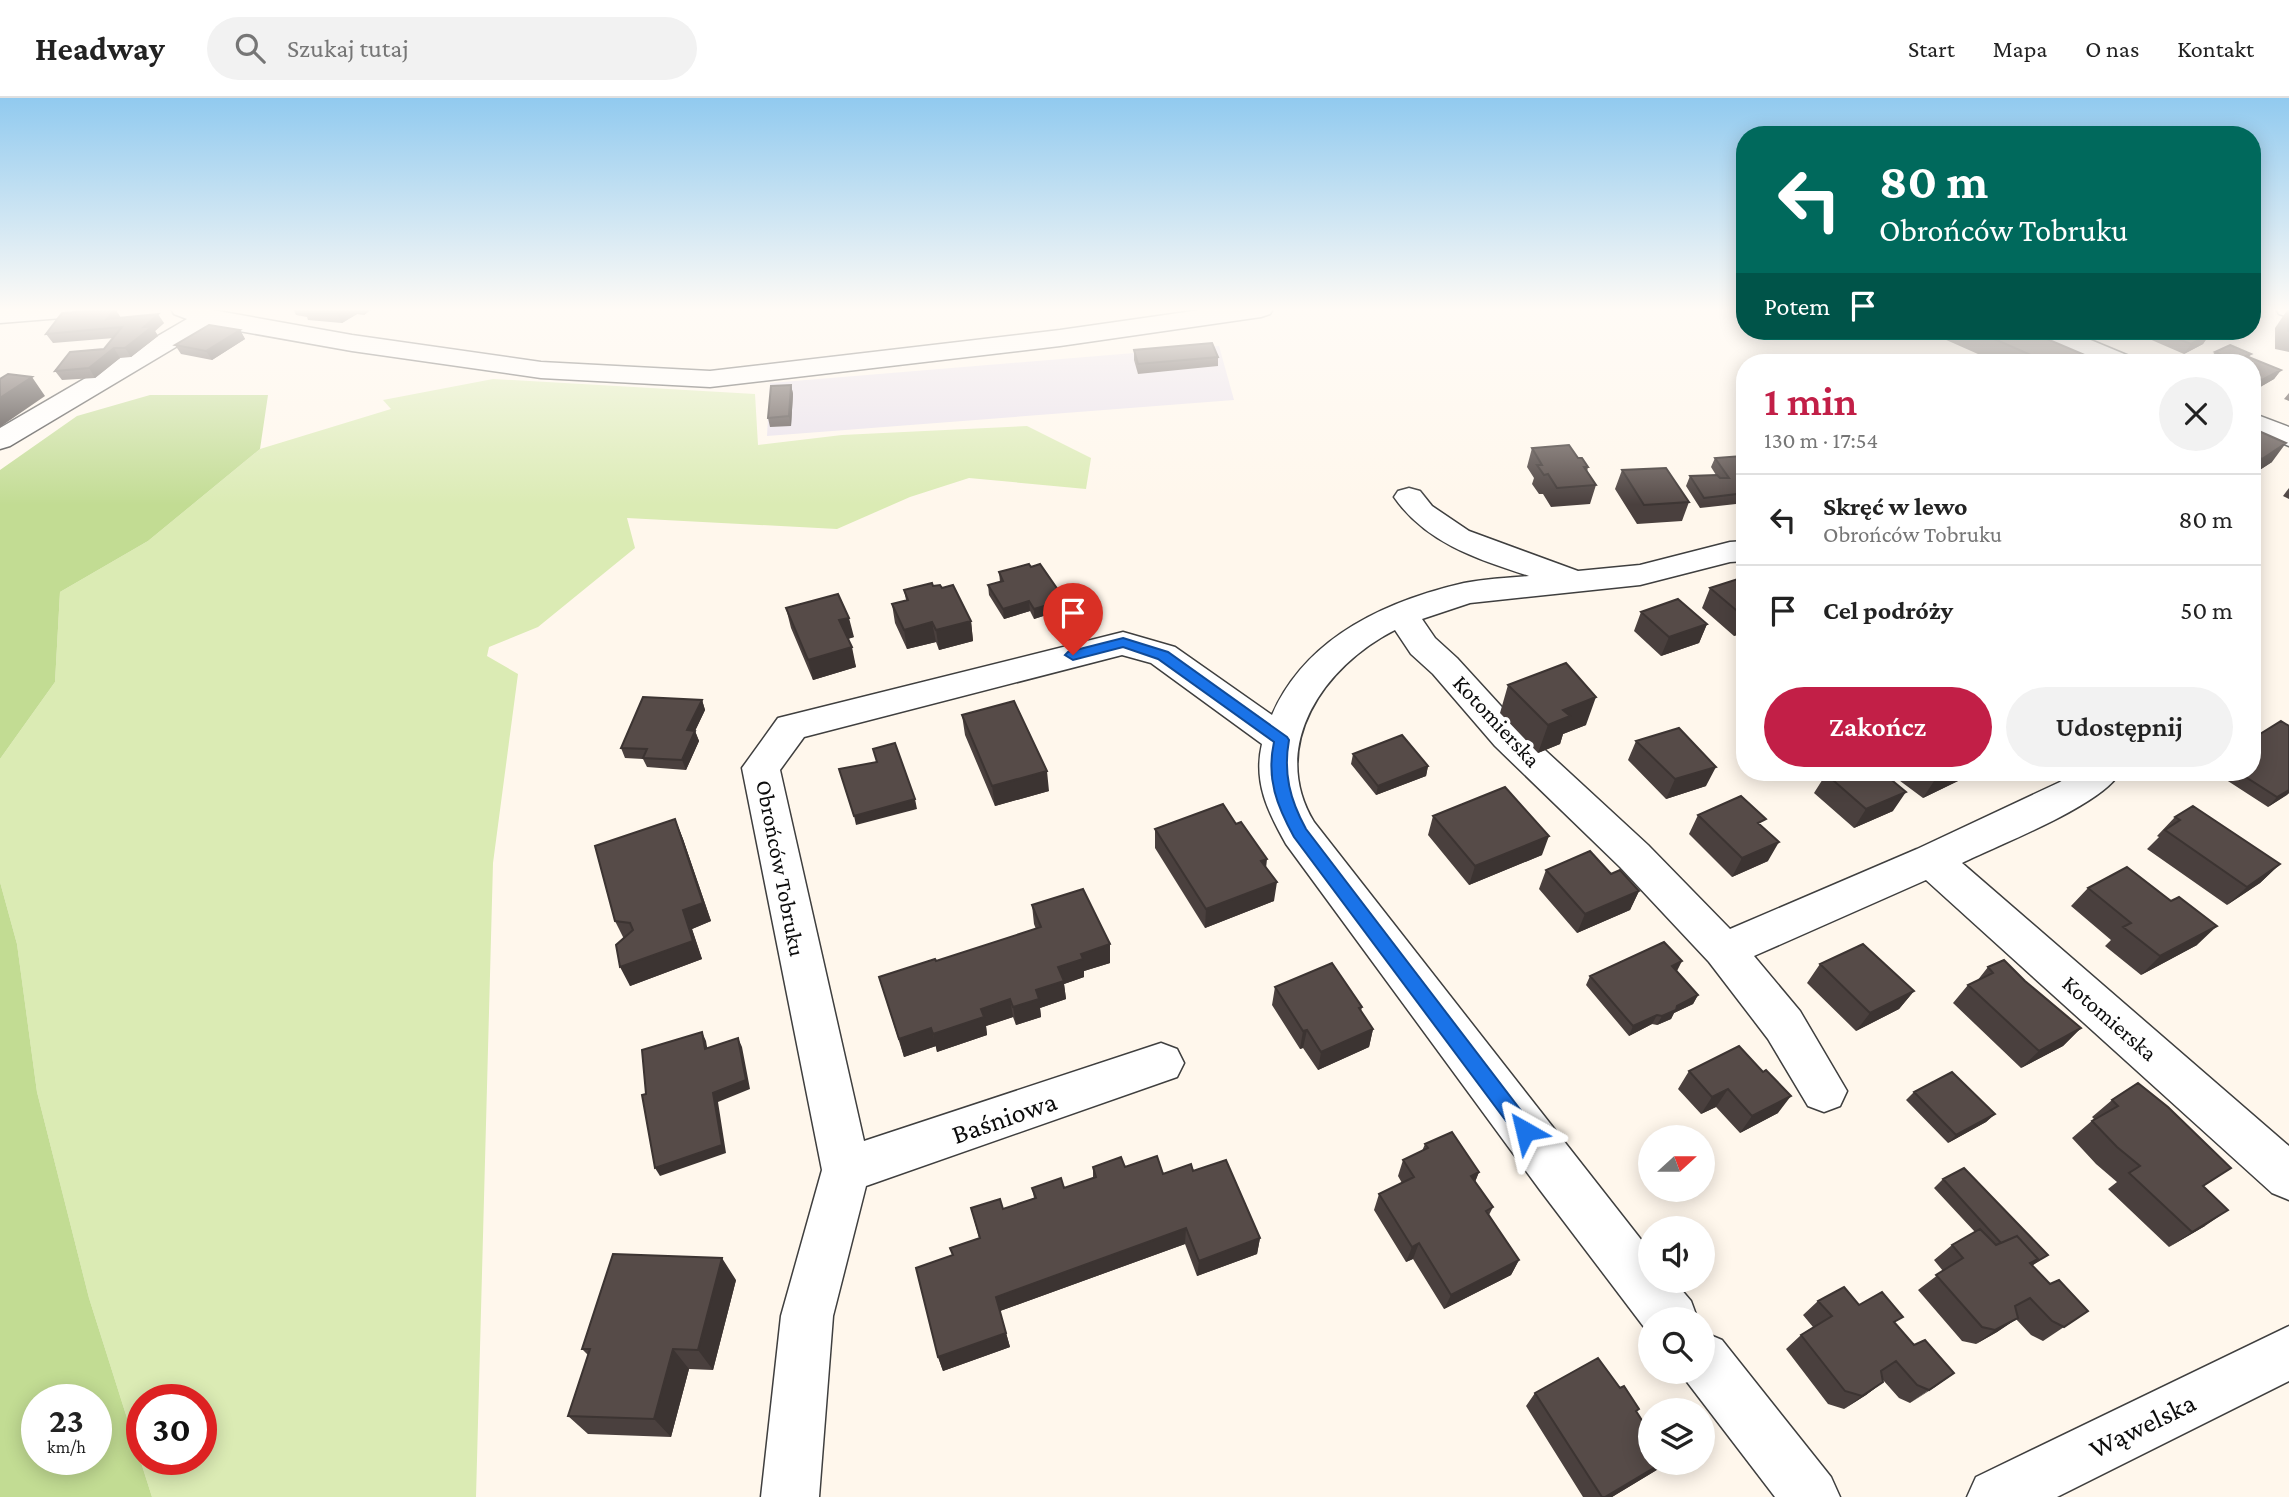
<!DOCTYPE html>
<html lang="pl">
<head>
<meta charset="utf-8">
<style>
	:root { --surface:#fff; --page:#f2f2f2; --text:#222; --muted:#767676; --line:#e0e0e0; --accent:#c21f47 }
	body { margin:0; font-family:"Crimson Pro",serif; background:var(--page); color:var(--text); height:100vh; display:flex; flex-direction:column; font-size:26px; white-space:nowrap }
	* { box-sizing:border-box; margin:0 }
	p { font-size:23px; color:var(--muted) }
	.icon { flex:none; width:38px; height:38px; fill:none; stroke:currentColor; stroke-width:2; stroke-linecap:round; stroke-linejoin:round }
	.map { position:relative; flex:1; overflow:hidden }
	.sheet { position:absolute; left:1736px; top:256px; width:525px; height:427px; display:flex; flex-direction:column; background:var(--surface); border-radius:28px; box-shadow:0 4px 18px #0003 }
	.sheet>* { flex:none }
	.guide { position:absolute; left:1736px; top:28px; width:525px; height:214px; border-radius:28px; box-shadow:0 4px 18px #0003; background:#00695c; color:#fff; overflow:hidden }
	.needle { width:46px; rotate:69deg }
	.tools { position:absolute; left:1638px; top:1027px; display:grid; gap:14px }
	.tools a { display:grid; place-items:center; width:77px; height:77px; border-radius:50%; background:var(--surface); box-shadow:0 4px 18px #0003; font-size:35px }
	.speed { position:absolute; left:21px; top:1286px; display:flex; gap:14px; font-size:35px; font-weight:700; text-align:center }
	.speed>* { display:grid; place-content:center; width:91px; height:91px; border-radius:50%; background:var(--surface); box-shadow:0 4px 18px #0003; line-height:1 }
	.speed small { font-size:18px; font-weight:400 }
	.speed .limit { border:10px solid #d22; background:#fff; color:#111 }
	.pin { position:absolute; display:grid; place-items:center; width:60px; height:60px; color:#fff; margin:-72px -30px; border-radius:50% 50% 50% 0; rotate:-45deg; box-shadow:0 0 7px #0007 }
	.pin .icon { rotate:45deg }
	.me { position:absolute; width:77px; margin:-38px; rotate:323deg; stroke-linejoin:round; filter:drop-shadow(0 0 5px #0008) }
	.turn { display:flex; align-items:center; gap:24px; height:147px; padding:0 28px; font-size:32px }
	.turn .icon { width:91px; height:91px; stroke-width:2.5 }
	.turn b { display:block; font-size:49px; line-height:60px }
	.then { display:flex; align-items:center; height:66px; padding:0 28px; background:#0003; gap:14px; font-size:26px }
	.round { display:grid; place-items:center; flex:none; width:74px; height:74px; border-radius:37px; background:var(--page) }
	.headline { display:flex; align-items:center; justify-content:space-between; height:119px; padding:0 28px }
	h1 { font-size:42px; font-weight:600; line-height:52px; color:var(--accent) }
	.cta { display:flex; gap:14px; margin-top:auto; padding:14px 28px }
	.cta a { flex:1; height:80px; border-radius:42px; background:var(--accent); color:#fff; font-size:28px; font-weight:600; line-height:80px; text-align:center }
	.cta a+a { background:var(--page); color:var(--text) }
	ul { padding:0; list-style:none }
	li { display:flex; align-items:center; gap:21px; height:91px; padding:0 28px; border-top:2px solid var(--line) }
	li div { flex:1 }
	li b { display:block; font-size:26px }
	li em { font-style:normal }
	header { display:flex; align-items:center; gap:42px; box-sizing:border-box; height:98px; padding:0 35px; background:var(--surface); border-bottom:2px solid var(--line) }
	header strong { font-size:33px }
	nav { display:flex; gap:38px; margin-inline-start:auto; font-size:24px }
	.search { width:490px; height:63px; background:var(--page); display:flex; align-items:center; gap:18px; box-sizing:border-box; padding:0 24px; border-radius:38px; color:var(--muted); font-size:26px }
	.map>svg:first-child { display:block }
</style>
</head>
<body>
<header>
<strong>Headway</strong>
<div class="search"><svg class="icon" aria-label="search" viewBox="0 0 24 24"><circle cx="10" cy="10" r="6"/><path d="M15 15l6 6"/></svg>Szukaj tutaj</div>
<nav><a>Start</a><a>Mapa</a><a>O nas</a><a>Kontakt</a></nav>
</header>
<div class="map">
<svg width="2289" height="1399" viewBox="0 0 2289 1399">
	<rect width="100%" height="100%" fill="#fff7ec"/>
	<path fill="#e8e0ec" d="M1219 248 1234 302 767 338 770 285Z"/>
	<path fill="#dbebb4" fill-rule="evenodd" d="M493 281 755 296 758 347 842 337 1027 328 1091 360 1086 391 969 380 910 399 837 431 627 420 635 450 538 529 489 549 487 558 518 576 493 765 476 1399H152L89 1200 37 994 17 846 0 784V661L55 584 60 494 148 443 260 351 391 311 383 302ZM142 1302H201V1362H142Z"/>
	<path fill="#c2dc93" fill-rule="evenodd" d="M150 297H268L260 351 148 443 60 494 55 584 0 661V372L77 318Z
		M0 784 17 846 37 994 89 1200 152 1399H0ZM37 1302H96V1362H37Z"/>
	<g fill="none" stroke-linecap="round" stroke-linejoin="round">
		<defs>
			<path id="minor" d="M0 211H86L83 216 74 219 0 225Z
				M171 211H207L352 237 541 264 710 273 1060 232 1207 211H1273L1270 216 1261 219 1060 248 710 289 541 280 352 253 211 228 10 348 0 351V330L187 221 174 216Z
				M2276 211H2289V219L2279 216Z
				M2035 233H2069L2129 258 2133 264H2098L2039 238Z
				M2252 315 2289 329V348L2252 333Z
				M1409 390 1420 393 1432 408 1469 433 1578 473 1640 467 1730 444 1745 443V463L1730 464 1640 487 1470 505 1422 521 1435 540 1457 560 1521 630 1648 747 1730 831 1917 751 2060 684 2075 674H2120C2103 707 1998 747 1962 765L2289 1048V1102L2272 1095 1926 782 1754 858 1800 913 1847 993 1840 1008 1824 1014 1808 1008 1768 941 1709 864 1620 769 1495 648 1433 576 1411 556 1395 532C1324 568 1268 648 1314 724L1650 1153V1183H1674L1691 1203 1698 1222H1650V1237L1540 1092 1286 746C1268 714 1253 684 1262 646L1151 565 1122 557 804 639 780 672 864 1043 1161 945 1177 951 1184 965 1177 979 866 1088 833 1218 819 1399H761L781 1218 822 1072 742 670 778 620 1123 534 1175 549 1272 617C1306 539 1386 503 1464 485 1485 481 1507 480 1529 478 1477 461 1426 445 1394 399L1398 393Z
				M2289 1228V1283L2057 1399H1967L1976 1379Z
				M1703 1234 1722 1242 1831 1379 1840 1399H1775L1684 1280 1681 1274H1703Z"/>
		</defs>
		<use href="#minor" stroke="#3f3f3f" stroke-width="3"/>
		<use href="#minor" fill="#fff" fill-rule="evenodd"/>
	</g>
	<path fill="#4a403e" d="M115 211 121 220 164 225 155 233 158 238 131 259 120 260 95 280 62 282 55 273 104 251 114 240 53 245 46 236Z
		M293 211H372L364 217 357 216 342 225 308 222 307 219 296 217Z
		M2288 211 2289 212V254L2275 251V230Z
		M240 232 245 241 212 262 181 256 175 247Z
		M1926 233H2028L2101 264H1996Z
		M2149 233H2199L2209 237 2203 246 2184 256 2147 240 2151 234Z
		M1134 252 1218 259V268L1138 276 1134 262Z
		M2215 254 2251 256 2249 259 2281 272 2274 281 2255 292 2252 290V264L2208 263Z
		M791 287 793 296 791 328 770 329 768 320Z
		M2289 295V303L2284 301Z
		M2252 330 2272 364 2252 377Z
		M1532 350 1578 360 1588 369 1587 374 1596 387 1590 406 1551 409 1543 396H1539L1532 386 1534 380 1527 369Z
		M1715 360 1745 362V405L1700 410 1686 388 1690 378 1716 377 1711 369Z
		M1622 372 1689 404 1682 423 1637 426 1615 391Z
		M2289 390V401L2283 398Z
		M1031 469 1065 511 1034 521 1030 513 1004 521 989 497 988 487 1000 484 999 474Z
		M1745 479V534L1734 538 1702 510 1710 490Z
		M933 488 942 490 971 523 973 543 939 552 936 544 907 551 895 525 892 506 906 502 904 492Z
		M786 510 854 539 848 541 856 569 813 582 791 530Z
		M1641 514 1707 526 1699 545 1661 558 1634 533Z
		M1508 587 1586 627 1563 636 1560 646 1538 655 1500 615Z
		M702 602 705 612 695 633 699 643 686 672 647 669 643 661 625 660 621 650Z
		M962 617 1049 693 995 708 965 637Z
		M2289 628V695L2268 709 2214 674H2252Z
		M1636 643 1706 688 1666 701 1628 662Z
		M1353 656 1428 668 1426 678 1376 697 1351 666Z
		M1888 674H1965L1958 683 1923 700Z
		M1826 676 1893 713 1854 730 1814 695Z
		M1698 717 1762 728 1768 763 1732 779 1689 736Z
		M1433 718 1542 757 1469 787 1428 737Z
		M2175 719 2280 766 2260 785 2227 807 2147 751 2159 739 2157 738Z
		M675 721 683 741 711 823 692 831 702 861 630 888 624 841 615 823Z
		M1155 731 1274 803 1205 830 1155 750Z
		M1546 772 1611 776 1639 793 1630 812 1577 835 1539 791Z
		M2088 790 2197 847 2141 877 2105 848 2111 842 2071 808Z
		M1032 807 1110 865 1084 873V879L1064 886 1066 901 1040 910 1041 919 1016 927 1013 919 986 928 987 937 937 954 936 948 904 959 879 879 936 863 1036 831 1034 826Z
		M1820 866 1914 893 1899 911 1856 933 1807 885Z
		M1988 869 2025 883 2081 930 2063 948 2021 970 1953 905 1968 887 1977 883Z
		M1676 873 1698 897 1693 906 1674 915 1671 921 1657 927 1652 926 1629 938 1586 887 1590 878Z
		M1275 889 1362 909 1361 913 1373 931 1369 949 1318 972 1303 950 1300 951 1272 907Z
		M1689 973 1763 974 1778 1015 1740 1035 1716 1009 1701 1016 1678 991Z
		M1914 994 1995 1016 1986 1024 1948 1045 1906 1002Z
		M2112 1002 2204 1089 2205 1128 2169 1149 2108 1091 2117 1084 2096 1066 2072 1040 2094 1021 2092 1019Z
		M1425 1046 1479 1074 1475 1084 1493 1109 1489 1117 1519 1162 1511 1177 1444 1211 1413 1161 1406 1164 1374 1112 1379 1096 1402 1085 1398 1078 1403 1062 1422 1053Z
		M1093 1069H1125L1163 1076 1193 1073 1260 1140 1257 1156 1197 1178 1185 1146 1000 1213 1010 1249 943 1273 938 1259 953 1157 979 1140 971 1110 1003 1111 1034 1100 1032 1090H1064L1093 1080Z
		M1943 1081 2037 1164 2032 1168 2050 1186 2088 1213 2043 1243 2031 1237 2016 1221 1997 1234 1976 1246 1962 1243 1918 1192 1943 1173 1934 1162 1952 1147 1975 1134 1934 1090Z
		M736 1182 713 1272 689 1271 671 1339 588 1336 568 1318 588 1257 582 1251Z
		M1818 1203 1859 1207 1895 1225 1914 1247 1954 1275 1910 1305 1899 1300 1883 1282V1284L1866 1297 1844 1311 1828 1306 1786 1251 1801 1237 1813 1229 1803 1217Z
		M1620 1290 1639 1311 1636 1314 1650 1365H1665L1660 1370 1612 1399H1583L1526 1308 1535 1295Z"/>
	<path fill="#3c3432" d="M115 211 121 220 113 230 107 221Z
		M335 211H355L357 216 342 225Z
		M361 211H372L364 217Z
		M158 216 164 225 155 233 158 238 131 259 125 250 144 229Z
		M240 232 245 241 212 262 206 253Z
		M2209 237 2203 246 2184 256 2191 246Z
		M114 250 120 260 95 280 89 270Z
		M2281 272 2274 281 2255 292 2262 282Z
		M32 279 45 298 0 329V300Z
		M791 287 793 296 791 328 789 318Z
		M2286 345 2272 364 2252 377V373L2262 361Z
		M1065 502V511L1034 521V511Z
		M1029 503 1030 513 1004 521 1003 511Z
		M1743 518H1745V534L1734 538Z
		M849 520 854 539 844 542 839 522Z
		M971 523 973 543 939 552 936 532Z
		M932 524 936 544 907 551 904 532Z
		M1707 526 1699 545 1661 558 1669 539Z
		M852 549 856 569 813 582 808 562Z
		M1596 599 1586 627 1563 636 1560 646 1538 655 1548 627 1563 612Z
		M702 602 705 612 695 633 699 643 686 672 682 662 687 632Z
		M1428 668 1426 678 1376 697 1378 688Z
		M1716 669 1706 688 1666 701 1675 681Z
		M1047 673 1049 693 995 708 992 688Z
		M1950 674H1965L1958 683 1923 700 1936 680Z
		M2289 692V695L2287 697 2268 709 2277 699Z
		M1906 694 1893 713 1854 730 1866 711Z
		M915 701 917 711 856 727 854 718Z
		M675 721 683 741 711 823 692 831 702 861 630 888 620 869Z
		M1549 738 1542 757 1469 787 1475 768Z
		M1779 744 1768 763 1732 779 1742 760Z
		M1267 761 1265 780 1261 763Z
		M2280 766 2260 785 2227 807 2247 789Z
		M1277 784 1274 803 1205 830 1206 811Z
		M1639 793 1630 812 1577 835 1585 816Z
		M2217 828 2197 847 2141 877 2160 858Z
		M1110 846V865L1084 873V879L1064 886 1066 901 1040 910 1041 919 1016 927 1013 909 1036 892 1058 869 1081 856Z
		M1682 863 1677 873 1667 877 1672 868Z
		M1914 893 1899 911 1856 933 1870 915Z
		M1698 897 1693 906 1674 915 1671 921 1657 927 1662 918 1677 908Z
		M1010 901 1013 919 986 928 987 937 937 954 933 936 981 911Z
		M1657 917 1652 926 1629 938 1633 928Z
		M931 930 936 948 904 959 899 941Z
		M2081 930 2063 948 2021 970 2039 953Z
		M1373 931 1369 949 1318 972 1321 954Z
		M1307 932 1303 950 1300 951 1303 933Z
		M702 934 706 943 709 960 705 951Z
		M738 940 742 949 750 991 718 1004 726 1055 660 1078 655 1070 713 995Z
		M1728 991 1716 1009 1701 1016 1712 999Z
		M1791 998 1778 1015 1740 1035 1752 1018Z
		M1995 1016 1986 1024 1948 1045 1956 1037Z
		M1479 1074 1472 1091 1471 1078Z
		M2228 1112 2205 1128 2169 1149 2192 1134Z
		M1186 1130 1185 1146 1000 1213 996 1199Z
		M1260 1140 1257 1156 1197 1178 1199 1163Z
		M1419 1145 1413 1161 1406 1164 1412 1149Z
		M722 1160 736 1182 713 1272 698 1252Z
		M1519 1162 1511 1177 1444 1211 1451 1197Z
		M2018 1220 1997 1234 1976 1246 1995 1232Z
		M1006 1235 1010 1249 943 1273 938 1259Z
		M673 1251 689 1271 671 1339 654 1321Z
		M1954 1275 1935 1289 1910 1305 1929 1292Z
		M1883 1284 1866 1297 1844 1311 1862 1298Z
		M1662 1365H1665L1660 1370 1612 1399H1605Z"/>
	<path fill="#564b48" stroke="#3c3432" stroke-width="2" d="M115 211 107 221 158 216 144 229 153 228 125 250H114L89 270 55 273 70 254 104 251 122 229 46 236 62 215Z
		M2288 211 2289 212V233H2288Z
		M209 227 240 232 206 253 175 247Z
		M1976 233H2028L2101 264H2047Z
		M2158 233H2199L2209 237 2191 246Z
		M1212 245 1218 259 1138 266 1134 252Z
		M2230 247 2251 256 2246 258 2281 272 2262 282 2252 278V264H2224L2231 261 2215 254Z
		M8 276 32 279 0 300V281Z
		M791 287 789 318 768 320 771 288Z
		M2252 330 2286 345 2262 361 2252 356Z
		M1569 347 1578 360H1582L1588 369H1584L1596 387 1557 390 1548 376 1544 377 1537 367H1542L1532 350Z
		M1742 358 1745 362V395L1704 400 1690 378 1717 377 1720 380H1729L1715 360Z
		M1666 370 1689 404 1644 407 1622 372Z
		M1029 466 1031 469 1040 466 1065 502 1034 511 1029 503 1003 511 988 487 1003 483 999 474Z
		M1744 479 1745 518H1743L1710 490Z
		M932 485 933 488 940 487 942 490 953 487 971 523 936 532 932 524 904 532 892 506 908 502 904 492Z
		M838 496 849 520 839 522 852 549 808 562 786 510Z
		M1678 501 1707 526 1669 539 1641 514Z
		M1566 565 1596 599 1563 612 1570 618 1548 627 1508 587Z
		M643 599 702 602 687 632 695 633 682 662 643 660 647 651 621 650Z
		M1014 603 1047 673 992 688 962 617Z
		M2281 623 2289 628V692L2277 699 2238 674H2252V641Z
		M1679 630 1716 669 1675 681 1636 643Z
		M1402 637 1428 668 1378 688 1353 656Z
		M895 645 915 701 854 718 839 671 877 664 873 651Z
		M1830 674H1882L1906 694 1866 711 1826 676Z
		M1927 674H1950L1936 680Z
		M1505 689 1549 738 1475 768 1433 718Z
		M1741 698 1766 721 1758 725 1779 744 1742 760 1698 717Z
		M1223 706 1236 726 1241 724 1267 761 1261 763 1277 784 1206 811 1155 731Z
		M2193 708 2280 766 2247 789 2165 732 2180 722 2175 719Z
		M675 721 703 805 683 812 693 843 620 869 616 847 633 832 630 825 615 823 595 748Z
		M1590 753 1611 776 1620 772 1639 793 1585 816 1546 772Z
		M2127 769 2171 803 2179 799 2217 828 2160 858 2123 829 2131 825 2088 790Z
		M1083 791 1110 846 1081 856 1083 861 1058 869 1064 883 1036 892 1039 901 1013 909 1010 901 981 911 984 919 933 936 931 930 899 941 879 879 935 861 936 863 1041 829 1032 807Z
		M1664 844 1682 863 1672 868 1698 897 1677 908 1676 912 1662 918 1657 917 1633 928 1590 878Z
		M1863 846 1914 893 1870 915 1820 866Z
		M2004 862 2025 883 2081 930 2039 953 1968 887 1993 875 1988 869Z
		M1332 865 1362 909 1359 910 1373 931 1321 954 1307 932 1303 933 1275 889Z
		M702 934 705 951 738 940 746 982 713 995 722 1047 655 1070 642 997 646 996 642 952Z
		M1739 948 1763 974 1766 972 1791 998 1752 1018 1728 991 1712 999 1689 973Z
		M1952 974 1995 1016 1956 1037 1914 994Z
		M2138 985 2168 1009 2231 1070 2203 1088 2228 1112 2192 1134 2129 1075 2140 1068 2117 1049 2092 1023 2118 1008 2112 1002Z
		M1452 1034 1479 1074 1471 1078 1493 1109 1486 1113 1519 1162 1451 1197 1419 1145 1412 1149 1379 1096 1414 1079 1403 1062 1428 1050 1425 1046Z
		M1157 1058 1163 1076 1191 1066 1193 1073 1226 1062 1260 1140 1199 1163 1186 1130 996 1199 1006 1235 938 1259 916 1170 953 1157 950 1150 980 1140 971 1110 1000 1101 1003 1111 1036 1100 1032 1090 1061 1080 1064 1090 1096 1079 1093 1069 1121 1059 1125 1069Z
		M1964 1070 2048 1157 2031 1167 2038 1161 2017 1138 2001 1145 1943 1081Z
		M1980 1131 1996 1147 2017 1138 2038 1161 2030 1165 2050 1186 2059 1182 2088 1213 2064 1229 2052 1223 2030 1200 2015 1208 2018 1220 1995 1232 1982 1229 1936 1177 1963 1160 1952 1147Z
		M613 1156 722 1160 698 1252 673 1251 654 1321 568 1318 590 1251H582Z
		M1844 1189 1859 1207 1882 1194 1903 1219 1894 1224 1914 1247 1925 1242 1954 1275 1929 1292 1917 1287 1896 1263 1881 1273 1883 1284 1862 1298 1845 1293 1801 1237 1832 1218 1818 1203Z
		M1598 1260 1620 1290 1624 1288 1639 1311 1636 1313 1645 1327 1649 1325 1650 1327V1365H1662L1605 1399H1602L1535 1295Z"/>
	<linearGradient id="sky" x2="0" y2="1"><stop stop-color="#91caef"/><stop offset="0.52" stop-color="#fffbf6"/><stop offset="1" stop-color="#fffbf6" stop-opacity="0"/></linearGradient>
	<rect width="2289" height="407" fill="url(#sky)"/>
	<path fill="#1a73e8" stroke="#114b97" stroke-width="2" d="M1123 540 1168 554 1287 639 1289 642C1283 675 1290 702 1306 731L1532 1027 1535 1033 1532 1039 1525 1042 1518 1039 1294 739C1277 708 1266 681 1274 644L1158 561 1123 549 1073 562 1065 557 1068 554Z"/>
	<g text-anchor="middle" stroke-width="7" stroke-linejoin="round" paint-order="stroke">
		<g font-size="23" fill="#0c0c0c" stroke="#fff">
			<text transform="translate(1497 623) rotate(47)" y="8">Kotomierska</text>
			<text transform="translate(781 770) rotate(79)" y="8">Obrońców Tobruku</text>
			<text transform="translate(2110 920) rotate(41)" y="8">Kotomierska</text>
		</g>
		<g font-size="28" fill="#0c0c0c" stroke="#fff">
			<text transform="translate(1004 1019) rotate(-19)" y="10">Baśniowa</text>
			<text transform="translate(2142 1327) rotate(-26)" y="10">Wąwelska</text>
		</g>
	</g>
</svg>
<div class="tools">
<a><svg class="needle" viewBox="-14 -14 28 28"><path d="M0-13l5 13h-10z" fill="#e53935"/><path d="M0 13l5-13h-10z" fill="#767676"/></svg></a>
<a><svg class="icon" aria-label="sound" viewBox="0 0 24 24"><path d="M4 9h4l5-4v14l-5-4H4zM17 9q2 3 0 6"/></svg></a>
<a><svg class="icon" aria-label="search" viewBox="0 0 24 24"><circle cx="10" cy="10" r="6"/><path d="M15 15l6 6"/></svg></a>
<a><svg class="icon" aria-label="layers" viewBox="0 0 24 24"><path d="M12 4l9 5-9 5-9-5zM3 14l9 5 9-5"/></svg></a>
</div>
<div class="speed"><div>23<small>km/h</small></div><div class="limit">30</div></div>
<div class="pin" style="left:1073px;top:557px;background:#d93025"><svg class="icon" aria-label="arrive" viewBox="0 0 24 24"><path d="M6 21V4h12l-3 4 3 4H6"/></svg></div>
<svg class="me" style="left:1525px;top:1033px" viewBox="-20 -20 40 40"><path d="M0-17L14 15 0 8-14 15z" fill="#1a73e8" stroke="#fff" stroke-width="4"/></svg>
<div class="guide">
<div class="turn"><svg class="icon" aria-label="left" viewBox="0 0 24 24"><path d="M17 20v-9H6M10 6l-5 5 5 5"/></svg><div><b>80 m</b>Obrońców Tobruku</div></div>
<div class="then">Potem<svg class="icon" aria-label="arrive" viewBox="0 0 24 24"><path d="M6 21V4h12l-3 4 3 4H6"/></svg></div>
</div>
<section class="sheet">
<div class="headline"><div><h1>1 min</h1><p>130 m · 17:54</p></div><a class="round"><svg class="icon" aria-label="close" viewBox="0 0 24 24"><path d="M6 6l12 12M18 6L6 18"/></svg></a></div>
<ul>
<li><svg class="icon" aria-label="left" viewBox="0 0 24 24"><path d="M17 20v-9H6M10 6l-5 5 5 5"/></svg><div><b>Skręć w lewo</b><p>Obrońców Tobruku</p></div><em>80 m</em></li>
<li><svg class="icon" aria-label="arrive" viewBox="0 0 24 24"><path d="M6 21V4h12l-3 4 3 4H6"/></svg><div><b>Cel podróży</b></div><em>50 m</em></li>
</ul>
<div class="cta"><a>Zakończ</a><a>Udostępnij</a></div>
</section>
</div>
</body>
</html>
